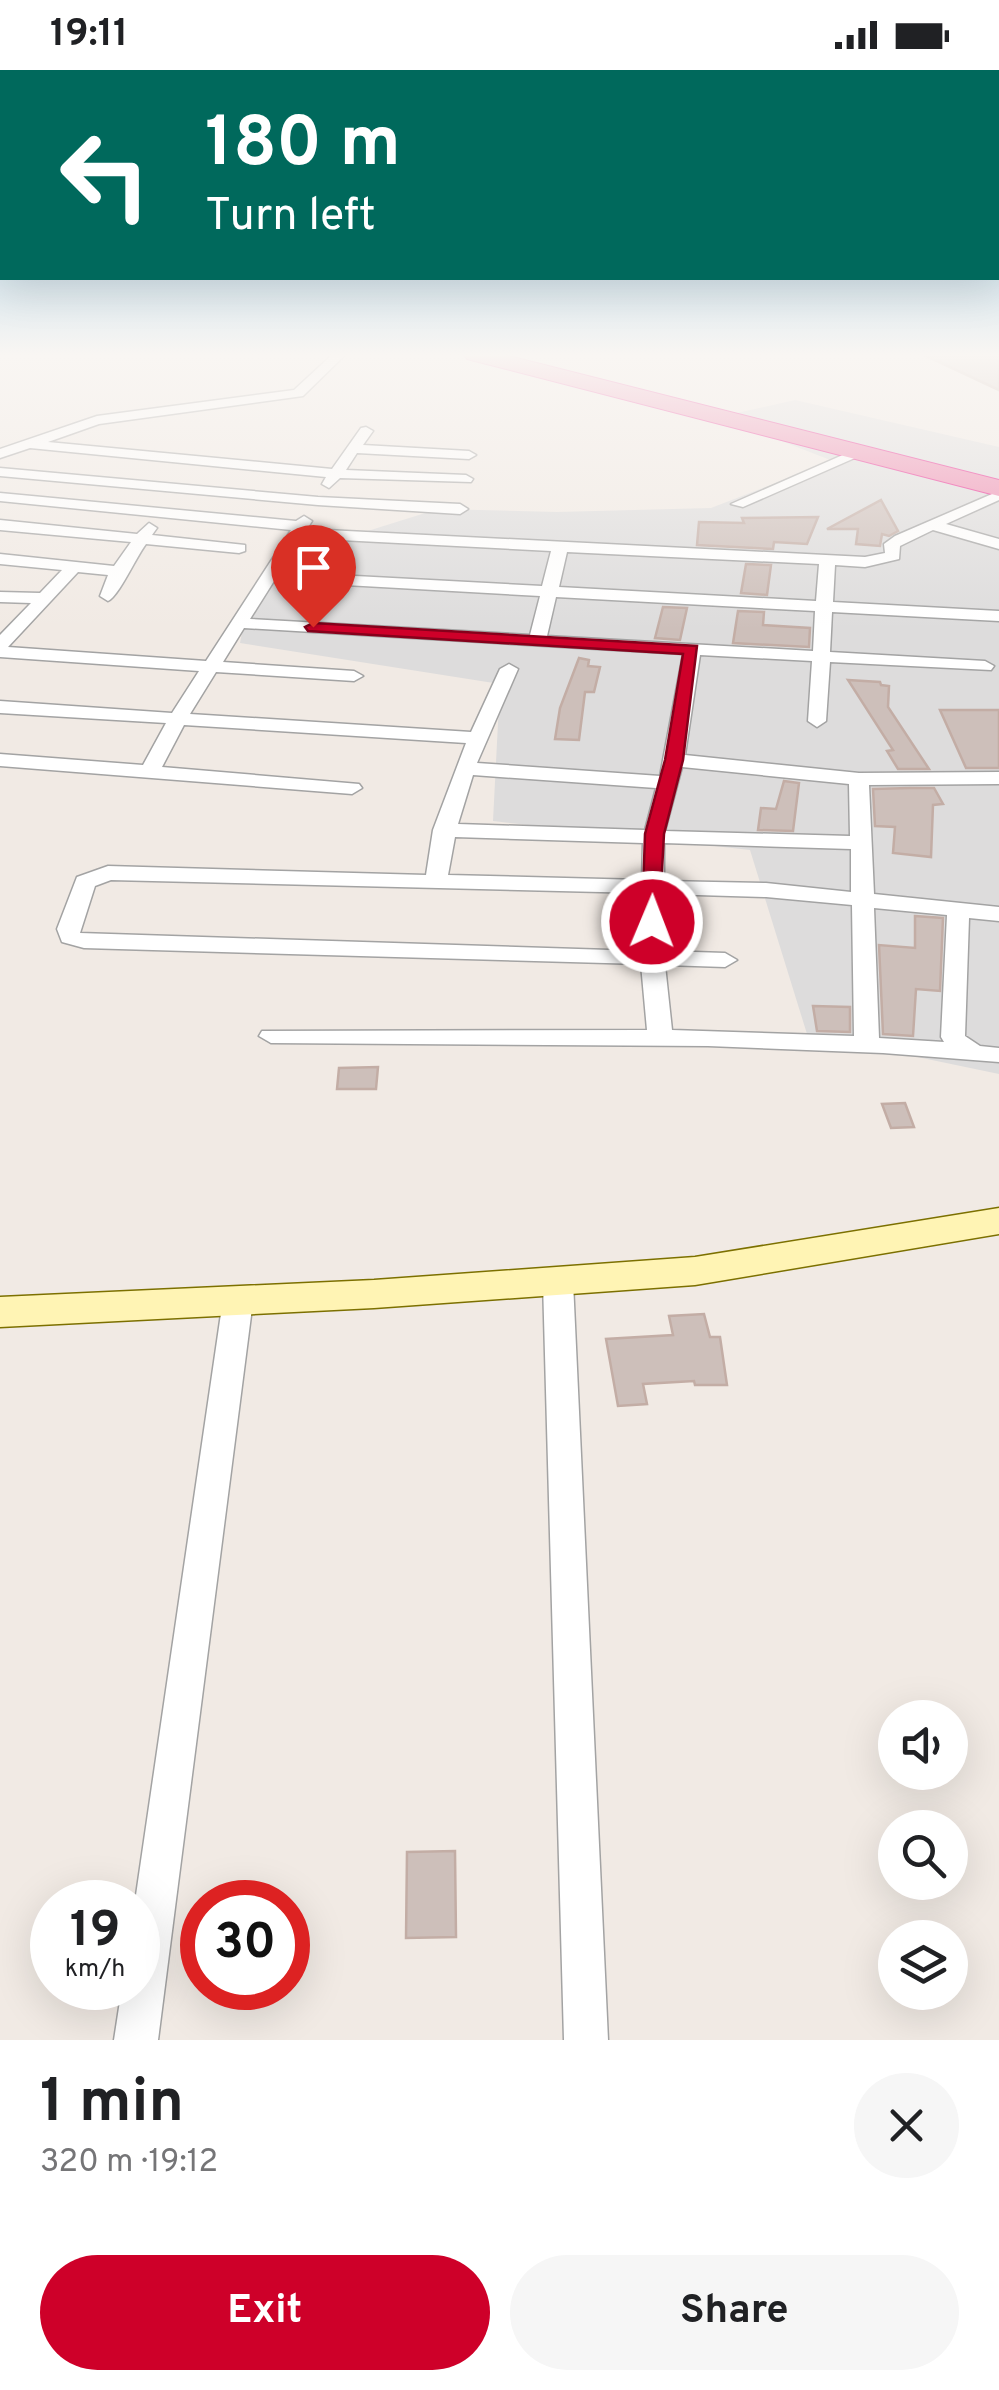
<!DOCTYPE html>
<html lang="en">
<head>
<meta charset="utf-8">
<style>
	:root { --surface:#fff; --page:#f6f6f6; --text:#202124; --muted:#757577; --accent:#ce0029 }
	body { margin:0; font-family:Overpass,sans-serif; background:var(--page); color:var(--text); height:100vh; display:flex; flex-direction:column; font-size:38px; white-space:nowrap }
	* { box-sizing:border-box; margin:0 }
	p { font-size:32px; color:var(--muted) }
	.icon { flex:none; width:55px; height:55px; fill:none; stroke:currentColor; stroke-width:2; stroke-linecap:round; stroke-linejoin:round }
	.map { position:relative; height:1970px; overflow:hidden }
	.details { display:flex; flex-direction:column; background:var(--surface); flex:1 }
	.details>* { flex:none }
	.hud { position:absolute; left:0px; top:0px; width:1000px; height:210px; box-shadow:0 10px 40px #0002; background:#00695c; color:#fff; overflow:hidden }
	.controls { position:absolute; left:878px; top:1630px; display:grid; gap:20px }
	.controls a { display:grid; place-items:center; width:90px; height:90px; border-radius:50%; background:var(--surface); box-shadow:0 10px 40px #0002; font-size:50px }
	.speed { position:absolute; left:30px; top:1810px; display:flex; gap:20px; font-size:50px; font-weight:700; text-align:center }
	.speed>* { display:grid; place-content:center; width:130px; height:130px; border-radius:50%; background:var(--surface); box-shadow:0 10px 40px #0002; line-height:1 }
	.speed small { font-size:25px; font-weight:400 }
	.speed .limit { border:15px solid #d22; background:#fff; color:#111 }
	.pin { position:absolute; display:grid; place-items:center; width:85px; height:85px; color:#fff; margin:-102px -42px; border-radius:50% 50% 50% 0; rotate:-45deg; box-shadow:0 0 10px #0007 }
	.pin .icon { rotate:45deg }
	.me { position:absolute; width:110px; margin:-55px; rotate:1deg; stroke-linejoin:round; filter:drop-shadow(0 0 8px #0008) }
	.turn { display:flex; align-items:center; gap:35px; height:210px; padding:0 40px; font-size:45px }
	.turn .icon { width:130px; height:130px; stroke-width:2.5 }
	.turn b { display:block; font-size:70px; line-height:85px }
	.round { display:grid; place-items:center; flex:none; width:105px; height:105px; border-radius:52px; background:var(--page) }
	.head { display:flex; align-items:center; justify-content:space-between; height:170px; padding:0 40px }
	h1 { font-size:60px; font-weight:700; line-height:75px }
	.primary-button { display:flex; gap:20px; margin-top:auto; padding:20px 40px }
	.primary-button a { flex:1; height:115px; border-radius:60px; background:var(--accent); color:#fff; font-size:40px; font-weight:700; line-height:115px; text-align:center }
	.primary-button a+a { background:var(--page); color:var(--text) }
	.status { display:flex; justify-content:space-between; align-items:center; height:70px; padding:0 50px; background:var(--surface); direction:ltr }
	.status svg { height:28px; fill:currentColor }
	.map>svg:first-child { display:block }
</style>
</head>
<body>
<div class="status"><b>19:11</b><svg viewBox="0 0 49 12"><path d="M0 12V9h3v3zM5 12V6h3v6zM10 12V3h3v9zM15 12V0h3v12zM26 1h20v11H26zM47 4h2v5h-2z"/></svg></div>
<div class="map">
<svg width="999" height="1970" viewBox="0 0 999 1970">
	<rect width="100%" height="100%" fill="#f1eae4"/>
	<path fill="#dddcdc" d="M795 330 999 377V1004L807 964 750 780 493 751 500 614 240 573 248 532 307 480 438 439 557 442 711 438 833 391 719 347Z"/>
	<path fill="#cdbfba" stroke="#c3ada5" stroke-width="2.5" d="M922 284H999V320Z
		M881 430 898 461 889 466 882 464 880 476 856 474 858 459H827Z
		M818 447 807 474 774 472 773 479 697 475 699 452 744 453 742 448Z
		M746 494 771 495 767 525 741 523Z
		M663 537 687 538 680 570 655 568Z
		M738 541 764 542 763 555 810 558 809 577 733 573Z
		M579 588 589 590 588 596 600 597 594 622H585L579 670 555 669 560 638Z
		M848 610 880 612 881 615 889 616 888 637 929 699H898L887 681 893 680Z
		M940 640H999V698H966Z
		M784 711 799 713 793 761 758 760 761 738 776 739Z
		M910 718H934L943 734 933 735 931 787 893 783 895 757 875 756 873 719Z
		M915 846 943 848 940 921 916 919 913 966 883 964 879 875 915 878Z
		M813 936 850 937V962L817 961Z
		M378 997 376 1019H337L339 998Z
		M905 1033 914 1057 891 1058 882 1034Z
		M704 1244 710 1267H720L727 1315H695L694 1311 643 1314 647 1334 618 1336 606 1269 673 1265 669 1246Z
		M455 1781 456 1867 406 1868 407 1782Z"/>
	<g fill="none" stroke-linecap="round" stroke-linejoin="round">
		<defs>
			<path id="street" d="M333 284H346L303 326 99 354 48 372 332 399 361 358 366 357 373 361 363 375 469 381 476 385 469 389 357 383 346 400 466 405 473 409 471 412 340 408 329 418 322 414 326 407 30 378 0 388V379L97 346 294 320Z
				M845 384 857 387 743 437 731 434Z
				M0 398 318 427 460 434 468 439 460 444 318 435 0 406Z
				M999 421V430L946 454 999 469V479L933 460 900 476 899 489 865 497 835 495 833 532 999 541V551L832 542 830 582 985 591 994 596 991 600 830 592 826 651 817 657 808 651 812 591 700 585 685 685 859 703 999 702V714L869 715 874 824 999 837V851L969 848 965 966 980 976 999 978V992L883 983 708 976 271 973 259 966 262 961 647 960 641 894 84 878 62 872 57 859 77 807 108 796 426 805 433 760 466 673 184 655 162 697 359 714 362 718 352 724 0 696V684L143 695 166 653 0 643V631L172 643 199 601 0 587V565L31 533 0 532V522L40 523 62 500 0 494V484L114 496 131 472 0 460V450L137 464 149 453 157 458 152 465 245 475V481L239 483 146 474C136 487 119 526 108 531L100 526 108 505 78 502 8 577 206 591 291 460 0 431V423L296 451 304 446 312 451 307 459 865 487 885 483 884 474 895 466ZM301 468 551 481 542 516 280 502ZM567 482 819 494 816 531 559 517ZM274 511 540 526 530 565 250 549ZM556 527 815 541 813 581 547 566ZM244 558 683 584 660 706 477 693 518 599 509 594 500 599 471 662 190 644 216 602 354 611 363 606 354 601 223 592ZM682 697 849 714 850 766 665 761ZM473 705 656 718 645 760 458 754ZM455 767 643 773 642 810 448 805ZM664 773 851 779V822L766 813 664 811ZM111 810 642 823 641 881 80 863 95 816ZM664 824 766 827 852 835 854 966 672 960 665 895 725 897 737 890 725 883 664 881ZM874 838 947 845 941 967 944 972 879 968Z
				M558 1202 568 1205 573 1212 608 1970H564L543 1212 548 1205Z
				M238 1220 248 1223 253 1230 158 1970H114L122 1918H138L135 1832 223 1230 228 1223Z"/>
			<path id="secondary" d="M999 1138V1164L695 1215 374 1238 0 1257V1227L374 1210 695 1187Z"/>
			<path id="highway" d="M463 284H501L999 410V426L467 289Z"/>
		</defs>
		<use href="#street" stroke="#a3a3a3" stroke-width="3"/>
		<use href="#secondary" stroke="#7c7000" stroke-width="3"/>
		<use href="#highway" stroke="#e91689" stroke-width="2"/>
		<use href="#street" fill="#fff" fill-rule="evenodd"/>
		<use href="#secondary" fill="#fff4b4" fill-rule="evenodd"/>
		<use href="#highway" fill="#ee86ae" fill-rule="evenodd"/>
	</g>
	<linearGradient id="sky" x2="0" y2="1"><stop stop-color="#8bc6e6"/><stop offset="0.51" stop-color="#f9f6f3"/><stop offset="1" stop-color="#f9f6f3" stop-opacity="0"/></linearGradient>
	<rect width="999" height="559" fill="url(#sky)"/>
	<path fill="#ce0029" stroke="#86001b" stroke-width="2.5" d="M313 553 697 576 683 690 664 764 659 856 652 858 642 852 645 764 665 690 683 584 308 561 305 557Z"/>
</svg>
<div class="controls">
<a><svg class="icon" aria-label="sound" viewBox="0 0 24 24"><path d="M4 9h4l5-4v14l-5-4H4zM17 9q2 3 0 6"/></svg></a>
<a><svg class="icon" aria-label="search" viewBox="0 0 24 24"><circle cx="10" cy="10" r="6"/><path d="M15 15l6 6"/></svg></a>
<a><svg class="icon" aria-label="layers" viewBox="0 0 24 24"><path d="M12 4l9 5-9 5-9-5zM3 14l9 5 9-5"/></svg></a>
</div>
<div class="speed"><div>19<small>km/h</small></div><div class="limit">30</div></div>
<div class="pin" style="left:313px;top:557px;background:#d93025"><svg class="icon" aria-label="arrive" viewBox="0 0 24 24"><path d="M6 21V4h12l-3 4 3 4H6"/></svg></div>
<svg class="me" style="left:652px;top:852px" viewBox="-20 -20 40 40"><circle r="17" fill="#ce0029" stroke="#fff" stroke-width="3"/><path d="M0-11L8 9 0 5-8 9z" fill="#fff"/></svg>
<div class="hud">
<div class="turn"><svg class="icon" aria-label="left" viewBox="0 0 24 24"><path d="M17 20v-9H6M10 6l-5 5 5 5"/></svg><div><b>180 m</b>Turn left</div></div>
</div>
</div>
<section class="details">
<div class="head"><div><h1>1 min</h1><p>320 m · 19:12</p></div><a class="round"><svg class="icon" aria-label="close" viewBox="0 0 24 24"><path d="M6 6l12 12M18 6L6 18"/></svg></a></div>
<div class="primary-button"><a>Exit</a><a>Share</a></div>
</section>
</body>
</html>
